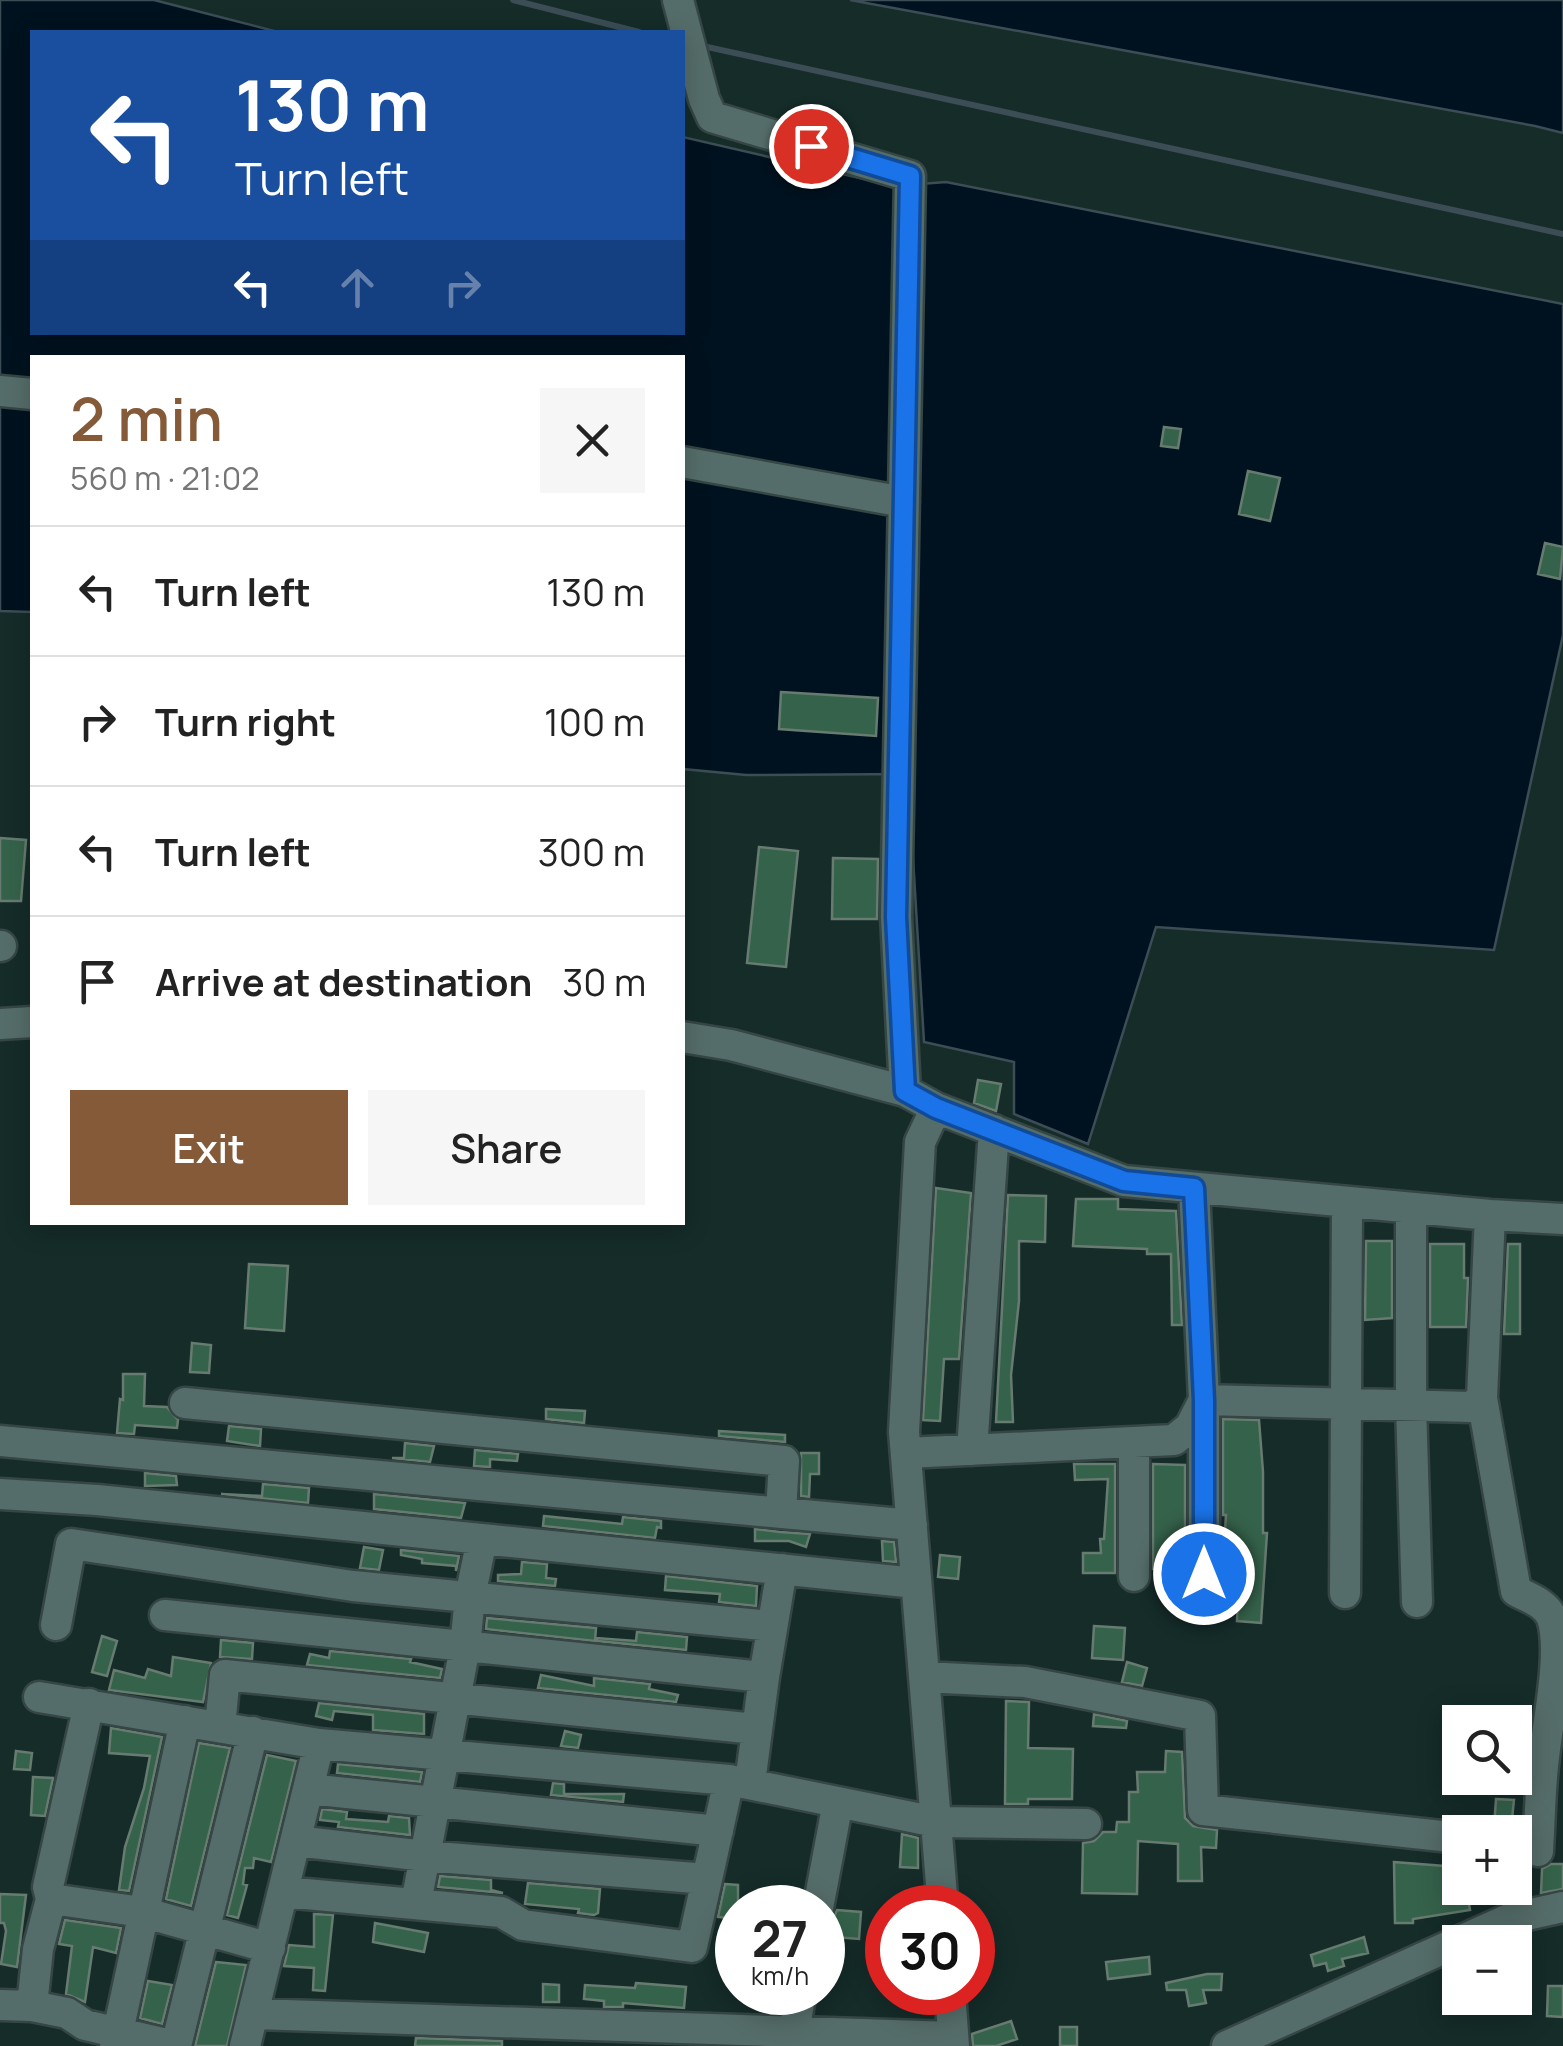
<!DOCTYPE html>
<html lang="en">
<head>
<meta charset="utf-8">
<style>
	:root { --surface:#fff; --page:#f6f6f6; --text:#222; --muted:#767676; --line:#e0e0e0; --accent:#845a38 }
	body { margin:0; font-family:Manrope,sans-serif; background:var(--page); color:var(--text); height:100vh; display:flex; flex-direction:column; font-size:38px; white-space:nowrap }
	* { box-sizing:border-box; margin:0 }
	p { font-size:32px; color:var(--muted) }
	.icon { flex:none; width:55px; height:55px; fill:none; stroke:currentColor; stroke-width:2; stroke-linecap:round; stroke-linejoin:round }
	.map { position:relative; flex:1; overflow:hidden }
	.details { position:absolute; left:30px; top:355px; width:655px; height:870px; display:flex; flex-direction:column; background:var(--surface); border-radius:0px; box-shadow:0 5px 25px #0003 }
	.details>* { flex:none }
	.hud { position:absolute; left:30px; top:30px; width:655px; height:305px; border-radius:0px; box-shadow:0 5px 25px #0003; background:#1a4fa0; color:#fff; overflow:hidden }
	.buttons { position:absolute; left:1442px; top:1705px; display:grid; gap:20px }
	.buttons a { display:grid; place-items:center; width:90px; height:90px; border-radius:0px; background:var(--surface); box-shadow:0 5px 25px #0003; font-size:50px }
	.speed { position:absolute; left:715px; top:1885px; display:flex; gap:20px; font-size:50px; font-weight:700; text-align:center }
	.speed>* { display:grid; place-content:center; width:130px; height:130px; border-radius:50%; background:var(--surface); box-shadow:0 5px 25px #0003; line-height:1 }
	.speed small { font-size:25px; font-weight:400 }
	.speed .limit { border:15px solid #d22; background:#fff; color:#111 }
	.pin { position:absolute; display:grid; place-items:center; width:85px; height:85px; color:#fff; margin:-42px; border:5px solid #fff; border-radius:50%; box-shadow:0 2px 10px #0007 }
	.me { position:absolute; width:110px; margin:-55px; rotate:0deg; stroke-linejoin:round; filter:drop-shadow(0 0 8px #0008) }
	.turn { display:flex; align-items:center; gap:35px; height:210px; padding:0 40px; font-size:45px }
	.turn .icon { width:130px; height:130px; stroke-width:2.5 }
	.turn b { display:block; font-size:70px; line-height:85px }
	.lanes { display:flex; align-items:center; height:95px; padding:0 40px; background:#0003; justify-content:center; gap:50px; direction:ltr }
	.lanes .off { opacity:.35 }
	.round { display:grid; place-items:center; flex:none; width:105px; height:105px; border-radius:0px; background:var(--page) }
	.head { display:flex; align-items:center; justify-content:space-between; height:170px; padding:0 40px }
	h1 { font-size:60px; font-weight:600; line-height:75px; color:var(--accent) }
	.button { display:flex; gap:20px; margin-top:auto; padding:20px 40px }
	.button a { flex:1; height:115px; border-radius:0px; background:var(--accent); color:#fff; font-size:40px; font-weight:600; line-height:115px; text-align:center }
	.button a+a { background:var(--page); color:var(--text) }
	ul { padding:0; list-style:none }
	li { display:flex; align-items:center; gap:30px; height:130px; padding:0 40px; border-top:2px solid var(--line) }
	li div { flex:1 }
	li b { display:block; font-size:38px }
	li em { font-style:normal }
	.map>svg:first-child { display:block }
</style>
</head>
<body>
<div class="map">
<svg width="1563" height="2046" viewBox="0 0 1563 2046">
	<rect width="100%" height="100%" fill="#152c29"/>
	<path fill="#00121f" stroke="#3c4d55" stroke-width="2.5" d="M0 0H154L278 32H32V332H682L683 137 894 186 946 182 1563 304V635L1494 950 1156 927 1088 1144 1014 1114V1062L924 1042 908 774 746 775 683 769 682 358H32V612L0 611Z
		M850 0H1563V133L1535 126Z"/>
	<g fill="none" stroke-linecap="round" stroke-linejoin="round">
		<path stroke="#3c4d55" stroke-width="6" d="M513 0 639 32
			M698 45 1563 234"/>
	</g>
	<path fill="#35624b" stroke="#677b70" stroke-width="2.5" d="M1164 427 1181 429 1178 448 1161 446Z
		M1248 471 1280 478 1270 521 1239 514Z
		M1545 543 1563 547 1560 579 1538 574Z
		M781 692 878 698 876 736 779 729Z
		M0 838 26 840 21 901H0Z
		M759 847 798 851 786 967 747 963Z
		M833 858 878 859 877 919H832Z
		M978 1080 1001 1084 996 1111 974 1103Z
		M936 1188 971 1193 959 1359H944L940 1421 923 1420Z
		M1008 1195 1046 1196 1045 1242 1019 1241V1301L1011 1375 1013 1422H996Z
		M1076 1199H1118V1209L1176 1211 1182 1325H1172L1171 1254H1147V1249L1073 1246Z
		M1366 1241H1392V1318L1365 1320Z
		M1430 1244H1464V1278H1468L1466 1327H1430Z
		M1508 1244H1520V1334H1504Z
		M249 1264 288 1266 284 1331 245 1328Z
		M192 1343 211 1345 209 1373 190 1372Z
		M123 1374H145L144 1406 167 1407 178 1420 177 1428 135 1425 134 1434 117 1433 120 1399 123 1400Z
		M546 1409 585 1411 584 1423 546 1419Z
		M1223 1419 1259 1420 1263 1472V1533H1267L1261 1623 1237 1621 1239 1577 1222 1576 1226 1515H1223Z
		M229 1426 261 1429 260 1446 227 1441Z
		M719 1431 785 1435V1442L719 1436Z
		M405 1443 434 1446 430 1462 392 1458H404Z
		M475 1450 518 1454 517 1461 490 1459V1467L474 1466Z
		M801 1453H819V1474H810L809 1497 801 1496Z
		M1074 1464H1115V1573H1083V1553H1101L1100 1539H1104L1108 1479 1075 1480Z
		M1153 1464 1185 1465V1568L1153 1569Z
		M145 1473 176 1476 177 1485 145 1486Z
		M263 1484 309 1488 308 1503 221 1494 262 1496Z
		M374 1494 465 1503 461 1518 374 1509Z
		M544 1516 622 1524 623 1517 661 1521V1528L657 1527 655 1538 543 1526Z
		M755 1529 780 1532 810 1534 806 1547 789 1541H755Z
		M882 1541 894 1542 896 1562 883 1561Z
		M364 1547 383 1550 379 1570 360 1568Z
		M401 1550 459 1556 456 1571V1566L422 1563V1559L401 1555Z
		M940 1555 960 1557 958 1579 938 1577Z
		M522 1562 547 1564 546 1578 556 1579 555 1586 498 1581V1575L521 1574Z
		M666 1576 757 1586 756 1606 719 1602 720 1594 665 1590Z
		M487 1618 596 1628 595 1641 486 1629Z
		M1094 1626 1125 1628 1123 1660 1092 1658Z
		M637 1632 687 1637 686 1650 597 1641V1638L636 1641Z
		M102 1636 117 1641 107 1676 92 1672Z
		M221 1640 253 1643 252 1659 220 1657Z
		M330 1651 411 1659 410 1662 442 1669 440 1678 307 1665 310 1654 329 1658Z
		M173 1657 211 1663 203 1702 109 1690 114 1670 145 1678 148 1669 171 1676Z
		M1127 1662 1147 1668 1142 1686 1122 1682Z
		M541 1675 594 1686V1678L650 1684 649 1689 678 1695 676 1702 538 1688Z
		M1006 1701 1029 1702 1028 1748 1073 1749 1072 1799H1028V1804H1005Z
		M319 1703 424 1714V1734L373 1730V1715L334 1711 332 1720 316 1716Z
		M1094 1714 1127 1721 1126 1728 1093 1726Z
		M111 1728 162 1737 129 1891 119 1890 125 1847 144 1788 150 1756 109 1753Z
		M565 1731 581 1735 578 1748 561 1746Z
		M199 1743 230 1748 191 1906 166 1899Z
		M16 1751 32 1753 30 1770 14 1769Z
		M1166 1751 1182 1752 1185 1818 1193 1826 1217 1830 1216 1848 1201 1847 1202 1881H1178V1844L1138 1841 1137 1894 1082 1893 1083 1843 1094 1841 1103 1832H1116L1117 1822H1129V1792H1138L1137 1772H1165Z
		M267 1755 296 1761 271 1862 254 1858 253 1868H245L243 1884 247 1885 238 1918 227 1915Z
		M338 1764 422 1772 420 1782 337 1773Z
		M33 1777 53 1778 45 1816 31 1815Z
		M553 1783 564 1784V1794H624L623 1802 551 1795Z
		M1496 1799 1514 1800 1511 1829 1494 1828Z
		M322 1809 347 1812 346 1819 388 1822 389 1816 409 1818 410 1835 338 1827 339 1822 320 1820Z
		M902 1834 918 1838V1868L900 1867Z
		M1394 1862 1457 1867 1455 1888H1500L1501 1902 1469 1904 1470 1910 1413 1919V1923H1395Z
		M1551 1864H1563V1889L1541 1893 1542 1869Z
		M440 1876 491 1880V1890L503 1893 438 1887Z
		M528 1883 600 1889 598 1913 594 1915 578 1913 579 1909 525 1904Z
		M725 1884 738 1885V1919L718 1917Z
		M0 1894 26 1895 17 1967 1 1964 6 1931 4 1923H0Z
		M837 1910 861 1912 859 1939 822 1936 823 1926 832 1921Z
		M314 1914 333 1915 325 1991 313 1990 314 1968 284 1966 289 1945 314 1947Z
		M65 1920 121 1928 116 1953 93 1947 85 2002 66 1994 72 1946 59 1944Z
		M375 1923 428 1933 424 1952 373 1942Z
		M1364 1937 1368 1953 1342 1959 1344 1966 1328 1971 1326 1963 1314 1966 1311 1955Z
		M1149 1957 1150 1974 1108 1979 1106 1962Z
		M216 1962 246 1965 227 2046H195Z
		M1207 1974H1222L1221 1990H1203L1206 2003 1189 2006 1186 1990H1167L1166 1983Z
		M148 1981 172 1985 162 2024 140 2018Z
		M636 1983 686 1987 684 2008 623 2003V2007H604V2001L584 1999 585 1985 635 1988Z
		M543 1984 559 1985V2002H543Z
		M1548 1986H1563V2017L1547 2016Z
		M1011 2021 1017 2039 996 2046H973L972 2034Z
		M1060 2027H1077V2046H1060Z
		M416 2038 502 2041V2046H415Z"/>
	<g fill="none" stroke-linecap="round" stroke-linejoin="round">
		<defs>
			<path id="minor" d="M678 0 704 99 712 117 910 176 896 917 905 1091
				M0 391 32 394
				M682 462 904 502
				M0 946H1
				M0 1024 32 1022
				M682 1037 731 1045 905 1091 936 1108 1124 1181 1490 1215 1563 1219
				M936 1108 920 1142 904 1432 943 1908
				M1194 1188 1204 1400V1574
				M1411 1208V1405L1417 1602
				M1482 1398 1516 1591C1529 1598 1546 1603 1552 1618 1563 1652 1548 1721 1544 1757 1540 1788 1540 1820 1538 1851
				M185 1403 784 1461 781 1513
				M0 1441 912 1525
				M1134 1442V1576
				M972 1450 994 1130
				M906 1453 1174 1440 1190 1427 1204 1400 1471 1407 1482 1398 1490 1215
				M0 1494 97 1500 916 1583
				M1345 1593 1347 1202
				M165 1615 764 1677 782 1569
				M56 1625 71 1544 353 1586 772 1626
				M924 1677 1025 1682 1200 1716 1203 1810 1460 1838
				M39 1697 319 1744 729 1780 936 1822 1086 1824
				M220 1727 225 1675 756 1729
				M750 1783 764 1677
				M308 1789 718 1831
				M296 1841 425 1856 707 1879
				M284 1892 501 1912 523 1925 692 1947 729 1780
				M51 1899 142 1912 270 1948
				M416 1903 465 1647 470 1597 482 1539
				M818 1908 838 1802
				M950 1992 954 2046
				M0 2005 32 2006 67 2013 85 2025 176 2046
				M32 2006 38 1949 51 1899 48 1887 89 1704
				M255 2014 953 2037
				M794 2032 801 1992
				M115 2046 185 1721
				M176 2046 253 1732
				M245 2046 319 1744
				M1227 2046 1509 1919 1563 1907"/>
		</defs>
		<use href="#minor" stroke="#354644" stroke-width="35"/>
		<use href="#minor" stroke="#556d6a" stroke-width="30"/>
	</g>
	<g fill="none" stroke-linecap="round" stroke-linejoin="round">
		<defs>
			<path id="route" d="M811 146 910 176 896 917 905 1091 936 1108 1124 1181 1194 1188 1204 1400V1574"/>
		</defs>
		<use href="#route" stroke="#114b97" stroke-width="25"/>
		<use href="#route" stroke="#1a73e8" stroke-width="18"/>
	</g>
</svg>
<div class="buttons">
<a><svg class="icon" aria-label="search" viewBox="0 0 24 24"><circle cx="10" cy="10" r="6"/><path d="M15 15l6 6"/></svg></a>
<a>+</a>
<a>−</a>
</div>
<div class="speed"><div>27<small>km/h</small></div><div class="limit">30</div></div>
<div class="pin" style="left:811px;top:146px;background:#d93025"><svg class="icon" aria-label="arrive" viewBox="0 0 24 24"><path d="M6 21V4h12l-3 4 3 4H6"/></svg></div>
<svg class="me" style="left:1204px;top:1574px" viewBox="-20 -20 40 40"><circle r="17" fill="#1a73e8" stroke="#fff" stroke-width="3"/><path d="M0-11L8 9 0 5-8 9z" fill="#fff"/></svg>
<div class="hud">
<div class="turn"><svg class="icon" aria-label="left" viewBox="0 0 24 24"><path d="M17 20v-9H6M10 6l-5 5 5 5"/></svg><div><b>130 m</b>Turn left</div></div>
<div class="lanes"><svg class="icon" aria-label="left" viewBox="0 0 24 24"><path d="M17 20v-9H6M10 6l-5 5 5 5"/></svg><svg class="icon off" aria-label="ahead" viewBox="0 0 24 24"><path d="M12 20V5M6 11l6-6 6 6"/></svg><svg class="icon off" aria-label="right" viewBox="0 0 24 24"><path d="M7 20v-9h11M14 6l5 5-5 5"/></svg></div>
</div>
<section class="details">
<div class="head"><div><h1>2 min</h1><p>560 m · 21:02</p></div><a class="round"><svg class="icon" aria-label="close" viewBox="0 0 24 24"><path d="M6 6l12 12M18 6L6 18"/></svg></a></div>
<ul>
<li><svg class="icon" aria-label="left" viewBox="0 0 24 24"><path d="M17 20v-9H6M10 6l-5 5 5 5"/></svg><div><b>Turn left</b></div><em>130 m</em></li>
<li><svg class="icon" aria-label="right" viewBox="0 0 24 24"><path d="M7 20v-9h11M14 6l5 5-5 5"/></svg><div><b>Turn right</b></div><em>100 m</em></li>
<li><svg class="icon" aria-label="left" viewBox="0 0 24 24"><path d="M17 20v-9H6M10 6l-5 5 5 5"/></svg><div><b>Turn left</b></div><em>300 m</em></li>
<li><svg class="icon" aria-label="arrive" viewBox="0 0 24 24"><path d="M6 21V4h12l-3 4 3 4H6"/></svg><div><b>Arrive at destination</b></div><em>30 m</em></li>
</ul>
<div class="button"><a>Exit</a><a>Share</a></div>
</section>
</div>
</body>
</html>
